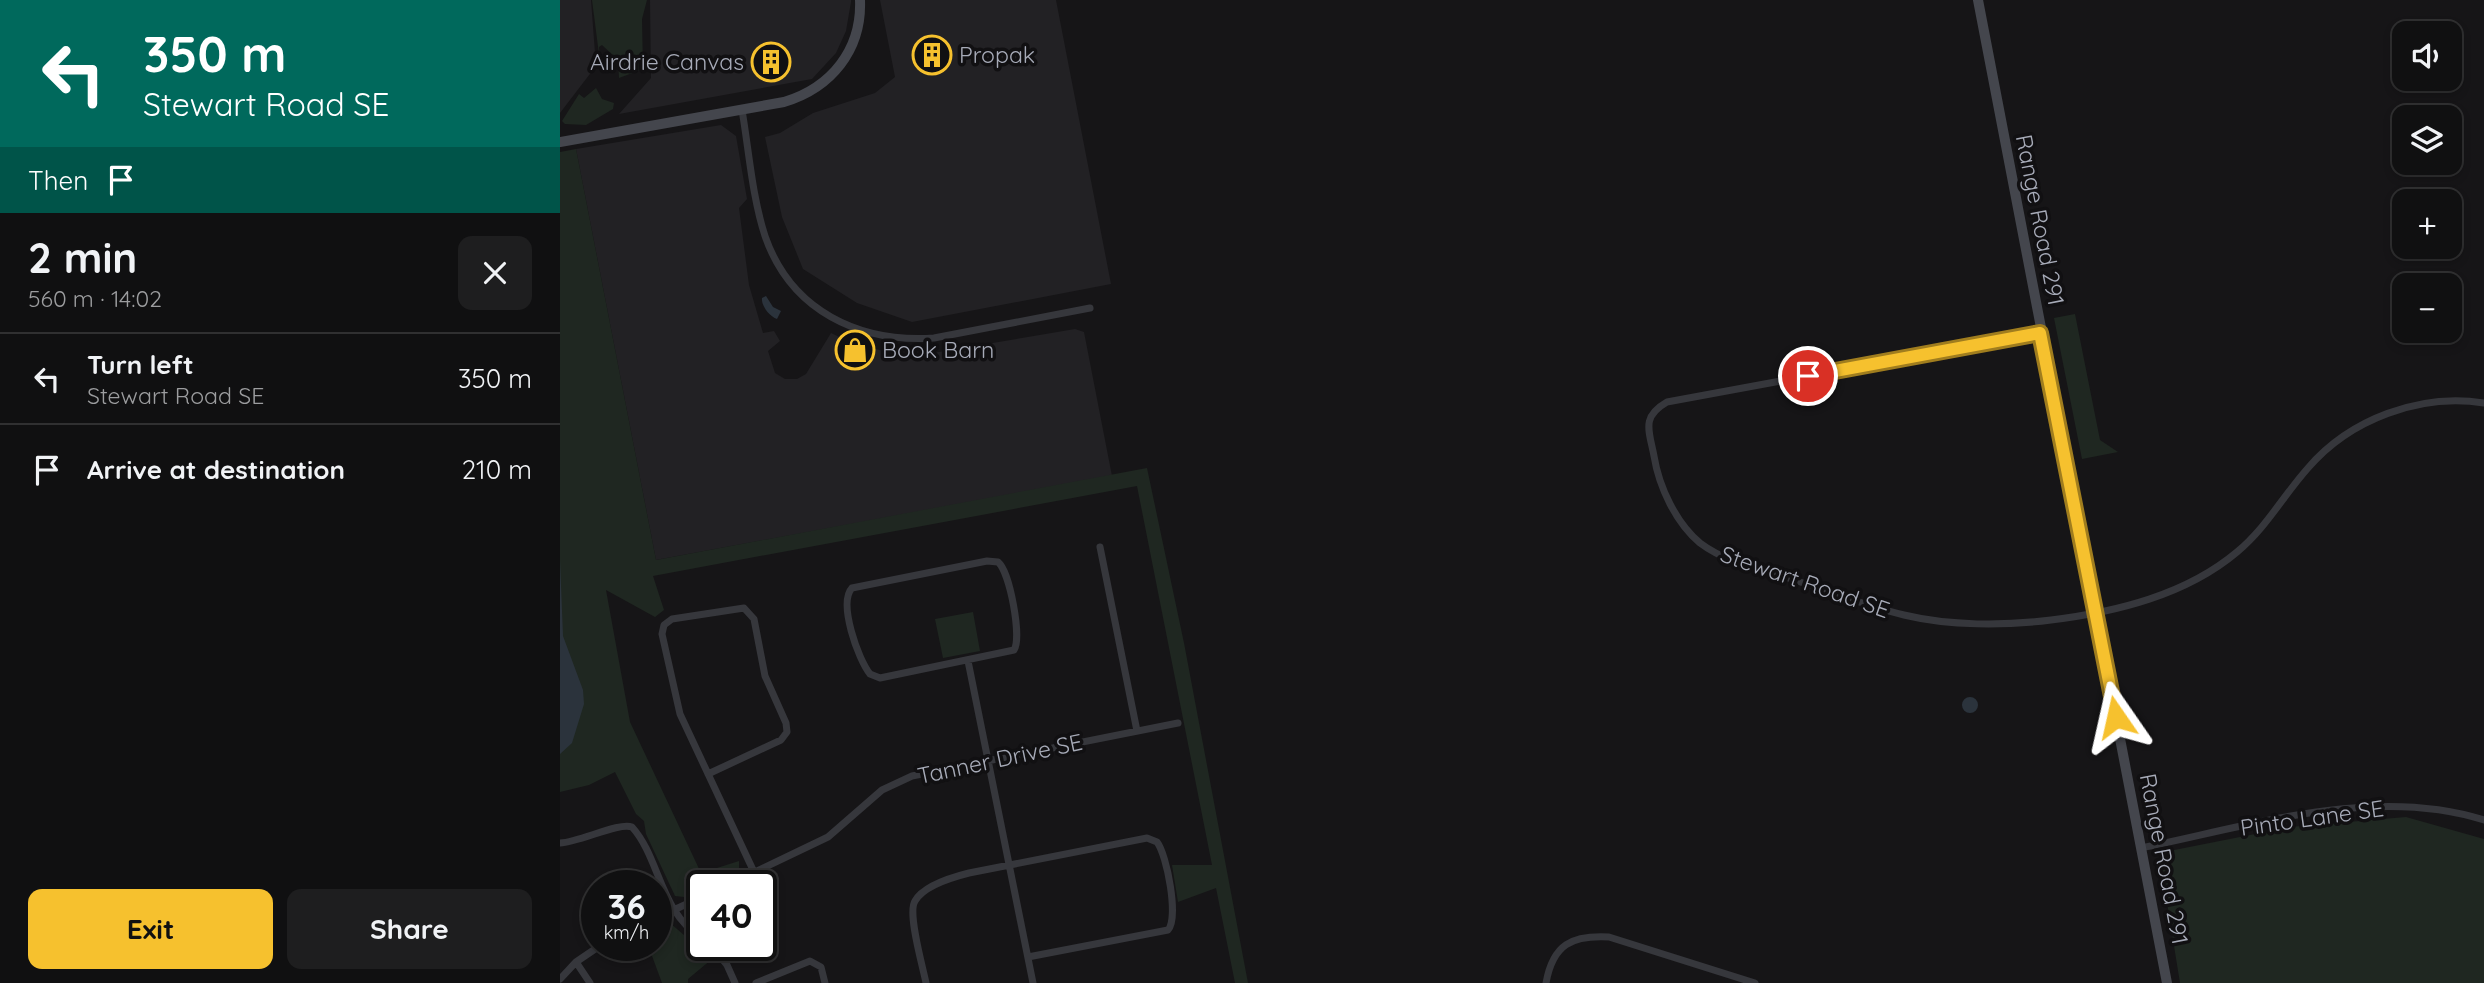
<!DOCTYPE html>
<html lang="en">
<head>
<meta charset="utf-8">
<style>
	:root { --surface:#101011; --page:#1e1e1f; --text:#f1f3f6; --muted:#9c9d9f; --line:#303031; --accent:#f6c12e }
	body { margin:0; font-family:Quicksand,sans-serif; background:var(--page); color:var(--text); height:100vh; display:flex; flex-direction:column; font-size:26px; white-space:nowrap }
	* { box-sizing:border-box; margin:0 }
	p { font-size:23px; color:var(--muted) }
	.icon { flex:none; width:38px; height:38px; fill:none; stroke:currentColor; stroke-width:2; stroke-linecap:round; stroke-linejoin:round }
	.map { position:relative; flex:1; overflow:hidden }
	.panel { display:flex; flex-direction:column; background:var(--surface); width:560px }
	.panel>* { flex:none }
	.top-card { background:#00695c; color:#fff; overflow:hidden }
	.fabs { position:absolute; left:1832px; top:21px; display:grid; gap:14px }
	.fabs a { display:grid; place-items:center; width:70px; height:70px; border-radius:14px; background:var(--surface); box-shadow:0 4px 10px #0003,0 0 0 2px var(--line); font-size:35px }
	.speed { position:absolute; left:21px; top:870px; display:flex; gap:14px; font-size:35px; font-weight:700; text-align:center }
	.speed>* { display:grid; place-content:center; width:91px; height:91px; border-radius:50%; background:var(--surface); box-shadow:0 4px 10px #0003,0 0 0 2px var(--line); line-height:1 }
	.speed small { font-size:18px; font-weight:400 }
	.speed .limit { border:4px solid #111; border-radius:10px; background:#fff; color:#111 }
	.pin { position:absolute; display:grid; place-items:center; width:60px; height:60px; color:#fff; margin:-30px; border:4px solid #fff; border-radius:50%; box-shadow:0 2px 7px #0007 }
	.me { position:absolute; width:77px; margin:-38px; rotate:349deg; stroke-linejoin:round; filter:drop-shadow(0 0 5px #0008) }
	.turn { display:flex; align-items:center; gap:24px; height:147px; padding:0 28px; font-size:32px }
	.turn .icon { width:91px; height:91px; stroke-width:2.5 }
	.turn b { display:block; font-size:49px; line-height:60px }
	.then { display:flex; align-items:center; height:66px; padding:0 28px; background:#0003; gap:14px; font-size:26px }
	.round { display:grid; place-items:center; flex:none; width:74px; height:74px; border-radius:14px; background:var(--page) }
	.overview { display:flex; align-items:center; justify-content:space-between; height:119px; padding:0 28px }
	h1 { font-size:42px; font-weight:700; line-height:52px }
	.button { display:flex; gap:14px; margin-top:auto; padding:14px 28px }
	.button a { flex:1; height:80px; border-radius:14px; background:var(--accent); color:#111; font-size:28px; font-weight:700; line-height:80px; text-align:center }
	.button a+a { background:var(--page); color:var(--text) }
	ul { padding:0; list-style:none }
	li { display:flex; align-items:center; gap:21px; height:91px; padding:0 28px; border-top:2px solid var(--line) }
	li div { flex:1 }
	li b { display:block; font-size:26px }
	li em { font-style:normal }
	main { display:flex; flex:1; min-height:0 }
	.map>svg:first-child { display:block }
</style>
</head>
<body>
<main>
<section class="panel">
<div class="top-card">
<div class="turn"><svg class="icon" aria-label="left" viewBox="0 0 24 24"><path d="M17 20v-9H6M10 6l-5 5 5 5"/></svg><div><b>350 m</b>Stewart Road SE</div></div>
<div class="then">Then<svg class="icon" aria-label="arrive" viewBox="0 0 24 24"><path d="M6 21V4h12l-3 4 3 4H6"/></svg></div>
</div>
<div class="overview"><div><h1>2 min</h1><p>560 m · 14:02</p></div><a class="round"><svg class="icon" aria-label="close" viewBox="0 0 24 24"><path d="M6 6l12 12M18 6L6 18"/></svg></a></div>
<ul>
<li><svg class="icon" aria-label="left" viewBox="0 0 24 24"><path d="M17 20v-9H6M10 6l-5 5 5 5"/></svg><div><b>Turn left</b><p>Stewart Road SE</p></div><em>350 m</em></li>
<li><svg class="icon" aria-label="arrive" viewBox="0 0 24 24"><path d="M6 21V4h12l-3 4 3 4H6"/></svg><div><b>Arrive at destination</b></div><em>210 m</em></li>
</ul>
<div class="button"><a>Exit</a><a>Share</a></div>
</section>
<div class="map">
<svg width="1924" height="983" viewBox="0 0 1924 983">
	<rect width="100%" height="100%" fill="#161517"/>
	<path fill="#222124" d="M0 0H31L36 66 0 113Z
		M90 0H291V2L286 31 276 53 252 79 59 114 91 78Z
		M320 0H496L551 284 352 322 297 303 243 269 222 217 205 137 220 133 253 113 315 93 335 77Z
		M161 125 176 136 187 199 179 208 189 285 203 333 214 331 220 341 208 351 215 373 225 379H237L246 374 271 333 294 344 337 354H367L515 329 524 332 552 476 96 560 16 149Z"/>
	<path fill="#1f2721" d="M32 0H87L82 19 83 69 59 78 58 60 42 45 39 47 40 62Z
		M36 88 42 99 54 103 53 109 26 125 5 124 2 121 19 94 24 98Z
		M16 149 96 560 587 468 624 643 688 983H675L656 888 618 902 612 865H652L577 486 93 576 104 610 95 617 46 590 70 722 141 873 179 861V871L151 885 142 886V889L124 897 115 896 86 834 84 821 76 814 55 772 29 785 0 792V152Z
		M1515 314 1540 440 1558 452 1522 459 1494 318Z
		M413 612 420 651 383 658 375 619Z
		M1846 817 1924 839V983H1620L1599 853 1730 827Z
		M110 923 152 959 128 979V983H102L88 945H96V927Z"/>
	<path fill="#2b333c" d="M206 296 213 307 221 311 217 319C210 317 201 306 202 298Z
		M0 560 3 636 23 690 24 704 12 743 0 754Z
		M1402 705a8 8 0 1 1 16 0a8 8 0 1 1-16 0Z"/>
	<g fill="none" stroke-linecap="round" stroke-linejoin="round">
		<path stroke="#36373c" stroke-width="7" d="M182 110C189 151 192 196 205 236 231 311 299 343 374 338L530 308
			M1480 333 1107 402C1081 417 1089 430 1094 456 1099 487 1116 523 1140 543 1165 562 1199 569 1228 578 1266 590 1305 606 1344 615 1390 626 1444 626 1491 620 1556 612 1626 595 1677 552 1706 528 1723 496 1748 468 1790 419 1860 393 1924 403
			M540 547 577 731
			M427 561 438 562C450 572 462 638 454 650L320 678 310 674C298 659 278 603 292 588Z
			M408 661 473 983
			M148 774 221 740 227 732 226 723 205 676 194 619 184 608 112 619 104 625 102 634 120 714 194 872
			M0 843C20 842 59 822 72 827 100 858 100 913 142 938
			M1581 848C1690 826 1814 785 1924 820
			M166 886 268 837 322 790 352 776 618 723
			M96 918 142 897
			M151 945 167 965 175 983
			M16 962 30 983
			M0 979 16 962 41 945
			M196 983 250 961 261 967 265 983
			M366 983C363 967 347 913 355 901 364 885 393 877 409 873L587 838 597 842C607 855 619 918 608 930L468 957
			M986 983C993 944 1012 935 1049 937L1195 983"/>
		<path stroke="#44464d" stroke-width="10" d="M1418 0 1607 983
			M0 142 224 102C271 88 302 50 300 0"/>
	</g>
	<g fill="none" stroke-linecap="round" stroke-linejoin="round">
		<defs>
			<path id="route" d="M1248 376 1480 333 1556 717"/>
		</defs>
		<use href="#route" stroke="#a07d1e" stroke-width="18"/>
		<use href="#route" stroke="#f6c12e" stroke-width="12"/>
	</g>
	<defs>
		<symbol id="building-ring" viewBox="-11 -11 22 22"><circle r="9.5" fill="#111012" stroke="#f6c12e" stroke-width="1.5"/><path d="M-4-6H4V6H1V3H-1V6H-4ZM-2.5-4.3h1.7v1.8h-1.7ZM.8-4.3h1.7v1.8H.8ZM-2.5-1h1.7V.8h-1.7ZM.8-1h1.7V.8H.8Z" fill="#f6c12e"/></symbol>
		<symbol id="shop-ring" viewBox="-11 -11 22 22"><circle r="9.5" fill="#111012" stroke="#f6c12e" stroke-width="1.5"/><path d="M-5-2.5h2.3a2.7 3.5 0 0 1 5.4 0H5L5.5 6h-11ZM-1.5-2.5h3a1.5 2.3 0 0 0-3 0Z" fill="#f6c12e"/></symbol>
	</defs>
	<g fill-rule="evenodd">
		<use href="#building-ring" x="350" y="33" width="44" height="44"/>
		<use href="#building-ring" x="189" y="40" width="44" height="44"/>
		<use href="#shop-ring" x="273" y="328" width="44" height="44"/>
	</g>
	<g text-anchor="middle" stroke-width="7" stroke-linejoin="round" paint-order="stroke">
		<g font-size="23" fill="#a7abb8" stroke="#111012" text-anchor="start">
			<text x="399" y="63">Propak</text>
			<text x="184" y="70" text-anchor="end">Airdrie Canvas</text>
			<text x="322" y="358">Book Barn</text>
		</g>
		<g font-size="23" fill="#a7abb8" stroke="#111012">
			<text transform="translate(1480 220) rotate(79)" y="8">Range Road 291</text>
			<text transform="translate(1245 582) rotate(19)" y="8">Stewart Road SE</text>
			<text transform="translate(440 759) rotate(-12)" y="8">Tanner Drive SE</text>
			<text transform="translate(1752 818) rotate(-8)" y="8">Pinto Lane SE</text>
			<text transform="translate(1604 859) rotate(79)" y="8">Range Road 291</text>
		</g>
	</g>
</svg>
<div class="fabs">
<a><svg class="icon" aria-label="sound" viewBox="0 0 24 24"><path d="M4 9h4l5-4v14l-5-4H4zM17 9q2 3 0 6"/></svg></a>
<a><svg class="icon" aria-label="layers" viewBox="0 0 24 24"><path d="M12 4l9 5-9 5-9-5zM3 14l9 5 9-5"/></svg></a>
<a>+</a>
<a>−</a>
</div>
<div class="speed"><div>36<small>km/h</small></div><div class="limit">40</div></div>
<div class="pin" style="left:1248px;top:376px;background:#d93025"><svg class="icon" aria-label="arrive" viewBox="0 0 24 24"><path d="M6 21V4h12l-3 4 3 4H6"/></svg></div>
<svg class="me" style="left:1556px;top:717px" viewBox="-20 -20 40 40"><path d="M0-17L14 15 0 8-14 15z" fill="#f6c12e" stroke="#fff" stroke-width="4"/></svg>
</div>
</main>
</body>
</html>
